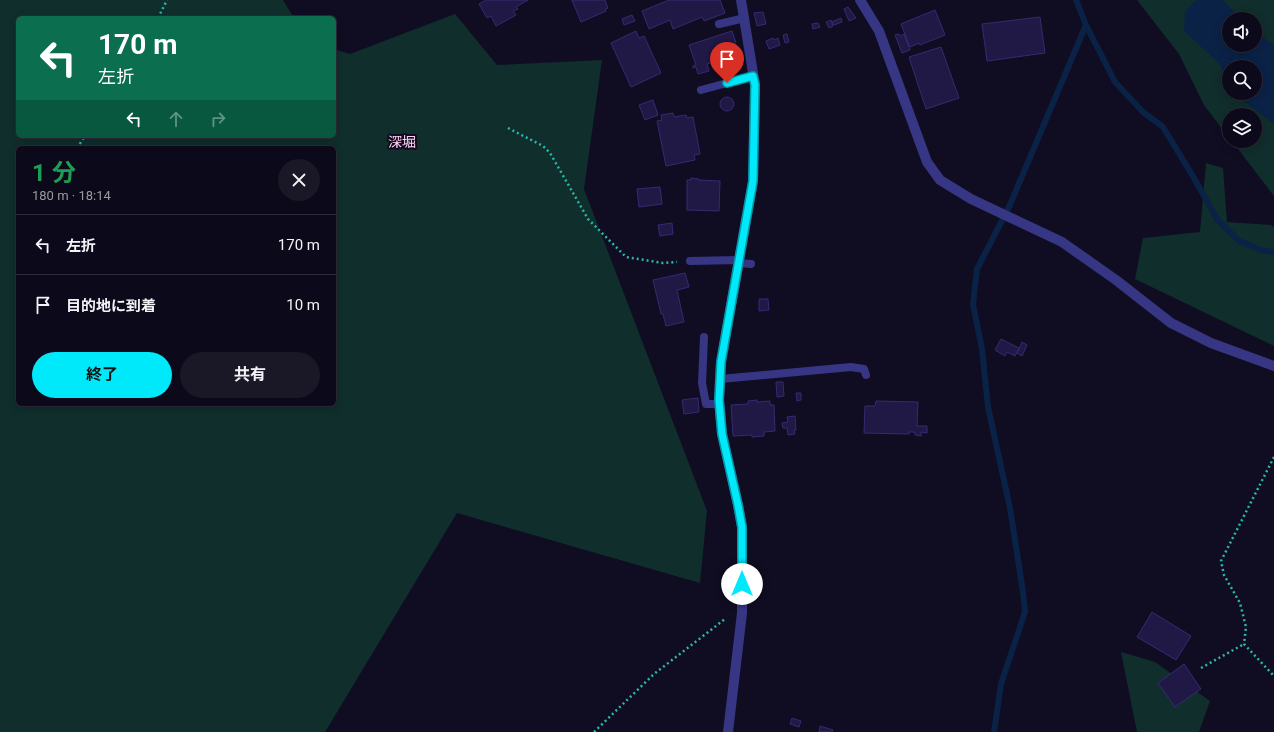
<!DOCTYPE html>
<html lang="ja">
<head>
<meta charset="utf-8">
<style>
	:root { --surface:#0c0a1a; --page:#1a1827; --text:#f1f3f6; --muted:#9a9aa2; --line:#2c2b39; --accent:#00e9fa }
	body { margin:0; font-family:Roboto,"Noto Sans JP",sans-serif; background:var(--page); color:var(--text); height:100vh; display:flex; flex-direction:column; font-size:15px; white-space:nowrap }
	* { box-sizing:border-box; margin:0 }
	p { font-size:13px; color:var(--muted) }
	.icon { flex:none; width:22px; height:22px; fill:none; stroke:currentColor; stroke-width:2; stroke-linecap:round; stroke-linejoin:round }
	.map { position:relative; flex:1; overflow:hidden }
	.drawer { position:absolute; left:16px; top:146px; width:320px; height:260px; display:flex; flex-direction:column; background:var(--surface); border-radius:6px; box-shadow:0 2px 10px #0003,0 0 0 1px var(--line) }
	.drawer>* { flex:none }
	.hud { position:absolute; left:16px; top:16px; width:320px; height:122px; border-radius:6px; box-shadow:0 2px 10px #0003,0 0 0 1px var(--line); background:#0b6e4f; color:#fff; overflow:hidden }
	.fabs { position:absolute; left:1222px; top:12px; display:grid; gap:8px }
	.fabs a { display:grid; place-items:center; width:40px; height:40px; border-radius:50%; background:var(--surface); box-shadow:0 2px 10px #0003,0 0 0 1px var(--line); font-size:20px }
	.pin { position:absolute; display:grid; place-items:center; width:34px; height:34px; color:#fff; margin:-41px -17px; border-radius:50% 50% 50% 0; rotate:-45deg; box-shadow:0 0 4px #0007 }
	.pin .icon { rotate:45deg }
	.me { position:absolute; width:44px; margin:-22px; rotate:0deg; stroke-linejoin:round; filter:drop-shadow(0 0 3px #0008) }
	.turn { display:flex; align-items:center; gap:14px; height:84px; padding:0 16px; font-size:18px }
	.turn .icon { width:52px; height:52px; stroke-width:2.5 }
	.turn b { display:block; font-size:28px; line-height:34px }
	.lanes { display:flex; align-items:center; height:38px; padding:0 16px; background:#0003; justify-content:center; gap:20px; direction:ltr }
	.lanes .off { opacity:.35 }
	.round { display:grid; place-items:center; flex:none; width:42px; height:42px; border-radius:21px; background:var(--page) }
	.headline { display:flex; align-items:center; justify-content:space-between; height:68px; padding:0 16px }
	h1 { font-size:24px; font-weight:700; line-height:30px; color:#1e9e55 }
	.cta { display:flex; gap:8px; margin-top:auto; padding:8px 16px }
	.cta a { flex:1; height:46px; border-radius:24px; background:var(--accent); color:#111; font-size:16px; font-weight:700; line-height:46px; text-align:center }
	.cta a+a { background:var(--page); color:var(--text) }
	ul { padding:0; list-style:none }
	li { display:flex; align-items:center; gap:12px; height:60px; padding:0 16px; border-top:1px solid var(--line) }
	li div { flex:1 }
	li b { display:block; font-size:15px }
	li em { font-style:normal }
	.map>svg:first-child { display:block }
</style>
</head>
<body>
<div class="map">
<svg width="1274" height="732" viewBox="0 0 1274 732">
	<rect width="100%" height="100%" fill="#100d23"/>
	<path fill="#102e2c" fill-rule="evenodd" d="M0 0H283L294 18H18V136H334V49L350 54 455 14 497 65 602 60 584 189 707 511 700 583 457 513 325 732H0ZM18 148H334V404H18Z
		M1137 0H1274V196L1232 141H1255V115H1229V138L1204 105 1179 54ZM1229 19H1255V45H1229ZM1229 67H1255V93H1229Z
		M1206 163 1223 168 1227 222 1271 225 1274 227V346L1135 279 1143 238 1200 232Z
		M1121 652 1155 662 1210 701 1199 732H1137Z"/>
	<path fill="#0a2246" d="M1196 0H1223L1241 19H1229V45H1255V32L1274 45V124L1233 93H1255V67H1229V84L1219 63 1184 31 1185 11Z"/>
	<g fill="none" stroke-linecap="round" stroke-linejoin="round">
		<path stroke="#0a2246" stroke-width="6" d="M1076 0 1086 25 1115 82 1143 112 1163 127 1194 178 1217 219 1239 241 1261 250 1274 252
			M994 732 1001 684 1025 612 1023 592 1010 508 988 407 982 349 973 304 977 269 1009 207 1086 25"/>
	</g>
	<path fill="#201845" stroke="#362a72" d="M486 0H528L516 7 518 9 513 11 516 15 496 26 491 16 487 18 479 4Z
		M572 0H605L608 8 605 9 606 11 581 22Z
		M669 0H720L725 13 704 21 702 17 673 29 670 20 649 29 642 11Z
		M848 7 856 18 849 21 844 9Z
		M935 10 945 35 920 45 919 43 910 47 901 24Z
		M763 12 766 24 757 26 754 13Z
		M632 15 635 21 624 25 622 19Z
		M1040 17 1045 53 987 61 982 24Z
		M841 18 842 22 834 25 832 22Z
		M831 20 833 26 829 28 826 22Z
		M818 23 820 27 813 29 812 24Z
		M636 31 639 38 644 36 661 73 631 87 611 43Z
		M732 31 736 43 731 45 735 59 715 65 714 62 707 64 709 71 698 74 696 67 693 68V66L696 65 689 45Z
		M787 34 789 42 785 43 783 35Z
		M899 34 900 36 904 34 910 50 902 53 895 35Z
		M773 38 774 40 778 38 780 45 769 49 766 41Z
		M941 47 959 98 926 109 909 57Z
		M720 104a7 7 0 1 1 14 0a7 7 0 1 1-14 0Z
		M653 100 658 115 645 120 639 105Z
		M673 113 674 117 686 115 687 118 693 117 700 154 694 155 695 160 666 166 657 121 662 120 661 115Z
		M691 178 699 179V180L720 181 719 211 687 210V180H691Z
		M660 187 662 204 639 207 637 189Z
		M672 223 673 234 660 236 658 225Z
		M685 273 689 287 677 290 684 322 666 326 663 314H661L653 280Z
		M759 299H768L769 310 759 311Z
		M1001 339 1019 348 1015 356 1007 352 1005 356 995 350Z
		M1022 342 1027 345 1022 356 1017 353Z
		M776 382H783L784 396 777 397Z
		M796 393H801V400L797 401Z
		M698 398 699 412 684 414 682 400Z
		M757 400V402L770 401V405H774L775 431 764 432V436L752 437V435L733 436 731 405 748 404V401Z
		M876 401 918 402 917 426H927V433L921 432V436L915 435V432H909V434L864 433 865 406H875Z
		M795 416 796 430H794L795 434 788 435 787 428H783L782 423 788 422 787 417Z
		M1152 612 1191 636 1176 660 1137 637Z
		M1184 664 1201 689 1175 707 1158 683Z
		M792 718 801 721 799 727 790 724Z
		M820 726 833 730 832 732H819Z"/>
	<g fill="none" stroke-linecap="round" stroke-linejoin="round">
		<path stroke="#2ab8ab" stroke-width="2.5" stroke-dasharray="2 3" stroke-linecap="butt" d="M158 18 167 0
			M508 128 543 146 550 153 588 219 626 257 663 263 677 262
			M77 148 85 136
			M1274 457 1221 561 1224 575 1240 603 1246 627 1244 644 1274 676
			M1201 668 1244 644
			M594 732 654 674 725 619"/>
		<path stroke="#373684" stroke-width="8" d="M719 24 745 18
			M701 90 753 76
			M690 261 739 260
			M739 263 751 264
			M704 337 702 383 706 404H719
			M720 379 851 367 864 369 866 375"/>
		<path stroke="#373684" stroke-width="10" d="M860 0 879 31 927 162 940 180 971 199 1062 242 1116 280 1171 323 1211 343 1274 366
			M728 732 742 613V527L738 505 722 434 719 400 721 362 753 181 755 85 741 0"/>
	</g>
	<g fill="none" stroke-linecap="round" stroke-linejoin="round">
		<defs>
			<path id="route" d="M727 83 753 76 755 85 753 181 721 362 719 400 722 434 738 505 742 527V584"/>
		</defs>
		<use href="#route" stroke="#0097a2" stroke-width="10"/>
		<use href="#route" stroke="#00e9fa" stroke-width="7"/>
	</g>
	<g text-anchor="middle" stroke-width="4" stroke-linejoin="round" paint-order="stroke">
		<g font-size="14" fill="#ffd1f0" stroke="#100d23">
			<text x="402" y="147">深堀</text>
		</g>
	</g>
</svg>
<div class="fabs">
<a><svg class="icon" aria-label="sound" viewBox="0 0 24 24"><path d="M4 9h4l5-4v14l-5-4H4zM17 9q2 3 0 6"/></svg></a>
<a><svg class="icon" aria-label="search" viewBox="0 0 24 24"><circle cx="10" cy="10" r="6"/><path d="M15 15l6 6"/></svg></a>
<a><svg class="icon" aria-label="layers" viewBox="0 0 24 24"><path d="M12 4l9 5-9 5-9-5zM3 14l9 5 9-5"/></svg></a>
</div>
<div class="pin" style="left:727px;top:83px;background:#d93025"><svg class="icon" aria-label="arrive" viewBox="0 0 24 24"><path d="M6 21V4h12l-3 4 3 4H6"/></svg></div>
<svg class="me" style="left:742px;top:584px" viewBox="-20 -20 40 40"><circle r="19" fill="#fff"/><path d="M0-13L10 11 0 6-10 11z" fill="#00e9fa"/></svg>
<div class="hud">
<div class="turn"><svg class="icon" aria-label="left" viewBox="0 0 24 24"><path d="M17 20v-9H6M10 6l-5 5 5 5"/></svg><div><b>170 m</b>左折</div></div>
<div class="lanes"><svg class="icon" aria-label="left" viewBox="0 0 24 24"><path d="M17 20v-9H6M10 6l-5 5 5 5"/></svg><svg class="icon off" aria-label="ahead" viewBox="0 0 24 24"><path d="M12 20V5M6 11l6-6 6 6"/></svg><svg class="icon off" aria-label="right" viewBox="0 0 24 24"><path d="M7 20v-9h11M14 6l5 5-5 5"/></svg></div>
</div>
<section class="drawer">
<div class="headline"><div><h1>1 分</h1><p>180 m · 18:14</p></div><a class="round"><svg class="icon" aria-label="close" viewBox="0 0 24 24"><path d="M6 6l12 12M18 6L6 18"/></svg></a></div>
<ul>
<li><svg class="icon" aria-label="left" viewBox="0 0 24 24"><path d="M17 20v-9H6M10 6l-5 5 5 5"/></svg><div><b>左折</b></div><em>170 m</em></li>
<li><svg class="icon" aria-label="arrive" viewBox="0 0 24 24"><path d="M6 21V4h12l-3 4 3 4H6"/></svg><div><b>目的地に到着</b></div><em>10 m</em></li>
</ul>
<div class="cta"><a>終了</a><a>共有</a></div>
</section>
</div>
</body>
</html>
